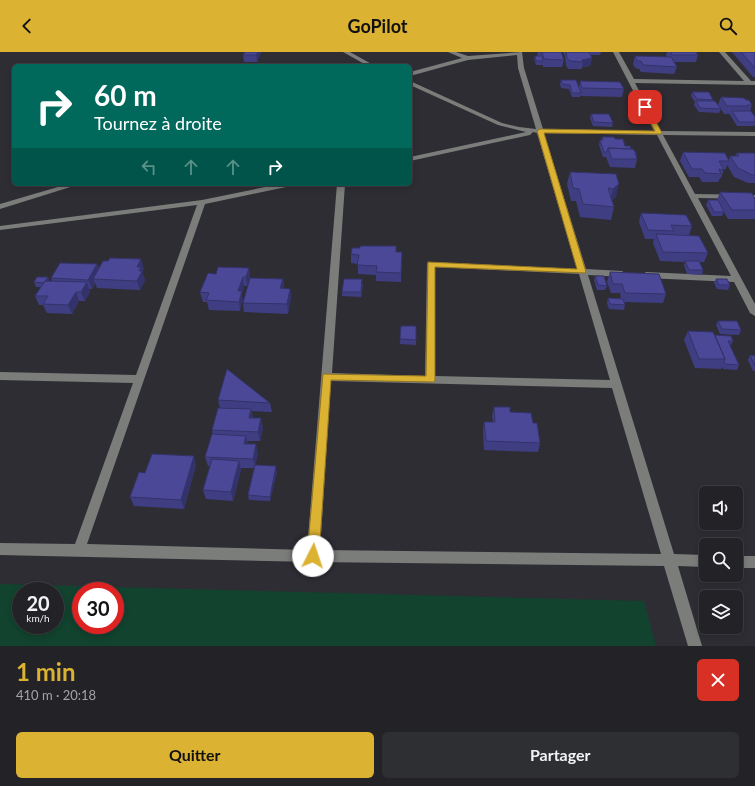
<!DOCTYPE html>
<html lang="fr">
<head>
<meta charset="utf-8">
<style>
	:root { --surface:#222227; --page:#2e2f33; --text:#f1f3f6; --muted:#a2a4a7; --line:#3f3f44; --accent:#dcb233 }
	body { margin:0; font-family:Lato,sans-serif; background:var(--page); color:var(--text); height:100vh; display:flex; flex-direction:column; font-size:15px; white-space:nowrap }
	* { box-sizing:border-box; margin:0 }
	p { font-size:13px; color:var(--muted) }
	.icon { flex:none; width:22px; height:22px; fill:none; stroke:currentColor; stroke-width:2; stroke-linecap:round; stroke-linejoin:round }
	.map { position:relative; height:594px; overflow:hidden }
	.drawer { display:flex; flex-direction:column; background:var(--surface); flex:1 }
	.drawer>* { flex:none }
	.top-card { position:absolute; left:12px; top:12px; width:400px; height:122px; border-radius:6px; box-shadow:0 2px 6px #0003,0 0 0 1px var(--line); background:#00695c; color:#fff; overflow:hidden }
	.controls { position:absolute; left:699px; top:434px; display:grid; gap:8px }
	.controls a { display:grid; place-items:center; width:44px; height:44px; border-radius:6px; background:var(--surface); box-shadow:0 2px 6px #0003,0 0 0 1px var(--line); font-size:20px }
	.speed { position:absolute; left:12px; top:530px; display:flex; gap:8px; font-size:20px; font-weight:700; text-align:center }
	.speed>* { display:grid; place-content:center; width:52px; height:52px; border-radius:50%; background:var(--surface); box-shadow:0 2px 6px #0003,0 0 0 1px var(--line); line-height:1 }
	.speed small { font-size:10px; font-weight:400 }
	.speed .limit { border:6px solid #d22; background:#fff; color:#111 }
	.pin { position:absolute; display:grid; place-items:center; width:34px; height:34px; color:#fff; margin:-17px; border-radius:8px; box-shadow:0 2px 6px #0006 }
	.me { position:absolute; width:44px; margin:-22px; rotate:4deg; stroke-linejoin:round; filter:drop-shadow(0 0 3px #0008) }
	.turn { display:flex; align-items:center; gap:14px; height:84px; padding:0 16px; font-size:18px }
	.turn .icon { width:52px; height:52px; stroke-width:2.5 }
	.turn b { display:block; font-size:28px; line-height:34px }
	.lanes { display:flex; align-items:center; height:38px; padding:0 16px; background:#0003; justify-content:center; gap:20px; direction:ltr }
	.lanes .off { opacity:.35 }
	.round { display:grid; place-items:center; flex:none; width:42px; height:42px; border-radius:6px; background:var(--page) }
	.headline { display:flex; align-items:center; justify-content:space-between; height:68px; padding:0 16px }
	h1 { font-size:24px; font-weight:700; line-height:30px; color:var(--accent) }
	.action { display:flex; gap:8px; margin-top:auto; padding:8px 16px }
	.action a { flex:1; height:46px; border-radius:6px; background:var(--accent); color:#111; font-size:16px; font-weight:700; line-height:46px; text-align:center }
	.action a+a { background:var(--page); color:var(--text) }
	header { display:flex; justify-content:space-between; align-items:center; height:52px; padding:0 16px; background:var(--accent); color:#111; font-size:18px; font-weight:700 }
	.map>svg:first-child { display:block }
</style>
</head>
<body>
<header><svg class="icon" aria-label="back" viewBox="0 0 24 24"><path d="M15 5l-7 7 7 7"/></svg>GoPilot<svg class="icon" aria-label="search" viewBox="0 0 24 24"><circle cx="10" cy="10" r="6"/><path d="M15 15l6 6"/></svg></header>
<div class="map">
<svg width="755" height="594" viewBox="0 0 755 594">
	<rect width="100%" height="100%" fill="#2e2d34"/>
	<path fill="#11432e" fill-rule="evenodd" d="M0 532 644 549 656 594H0ZM21 539H55V573H21ZM81 539H115V573H81Z"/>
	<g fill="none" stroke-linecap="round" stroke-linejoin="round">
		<path fill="#7b7d7b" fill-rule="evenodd" d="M343 0H350L375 14H368Z
			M448 0H456L468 4 522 0 524 16 543 77 654 79 613 0H619L634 27 744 29 719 0H725L751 29H755V33L635 31 661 79 755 80V84L663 83 695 142 755 143V147L698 146 755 252V264L750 261 734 230 646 226 642 223 646 220 731 224 657 83 544 81 586 217 622 219 626 222 622 225 588 223 674 502 706 503V515L678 514 702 594H688L664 514 313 510 0 503V491L75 492 133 331 0 328V320L136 323 197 153 0 178V174L202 148 280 132H295L291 134 205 152 87 492 307 498 337 132H345L332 321 425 324 427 212 428 210 577 217 537 81 533 80 530 83 410 109V105L526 80 498 73 410 33V29L502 71 519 75 536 77 518 16 517 3 468 8 410 24V20L462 6ZM435 215 579 222 610 328 435 324ZM331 329 612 336 661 502 320 498Z
			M68 132H80L0 157V152Z
			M736 504H755V516H736Z"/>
	</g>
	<path fill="#403e82" d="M245 0H261L257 10H244L243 3Z
		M538 0H561L564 8 562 15H543V13H536L534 7 535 4H537Z
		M563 0H601L600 3H590L592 6 590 14 582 15V17H568L566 13 565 4Z
		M667 0H696L698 3 696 10H674L677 15 674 22 641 20 639 17 635 16 633 12 635 4 667 5 666 3Z
		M732 0H755V25H753Z
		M561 28 579 35 580 29 624 37 622 45 581 44 580 43V45H572L569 37 561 36 560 32Z
		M692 40 713 48V49L718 53 721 45 746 48 752 53 750 59 755 65V74H737L730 63V62H724L721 57 719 61 699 60 694 53 695 50 691 44Z
		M591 62 613 71 612 75 593 74 590 66Z
		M602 85 615 87 625 94 631 97 637 102 636 105 637 107 635 116 610 115 606 105H603L599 93 600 88H601Z
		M683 100 729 108 730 104H735L737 101 755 102V131H748L734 125 727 113 726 117H724L721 126H720L718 130H702L699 125H689L680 109Z
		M570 120 616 122V145L612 148 614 155 611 168 580 165 576 149H571L567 132Z
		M720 140 755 147V167H728L724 160 722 164H712L706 153 708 148H717Z
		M641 161 692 174 689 183 708 201 704 210H700L703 218 702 223 687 222 684 213 685 210 660 209 653 191 654 187H645L639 170Z
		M396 200H402L401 230 376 229V223L358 222V212L351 211V202Z
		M97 212 99 217 144 216 142 220 145 228 140 238 97 236 95 231 92 237H89L90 240 85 249H79L72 262 47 261 43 253H39L35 244 41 235H36L34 230 48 225 49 229H52L51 226Z
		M249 216 250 225 247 234H244L242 242 240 259 209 258 207 250H203L200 240 216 222Z
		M610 220 666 242 663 251 624 250 625 253 624 258 609 257 607 251 608 246H621L620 241H611L607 230Z
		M595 224 607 234 605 238H597L594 228Z
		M283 227 284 237H290L291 246 288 262 244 260 243 251Z
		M716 227 730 233 728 238 717 237 714 231Z
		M363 232 361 245 342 244V240Z
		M718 269 741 278 739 283 720 282 716 273Z
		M401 274H416V293L400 292Z
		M688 279 715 283 733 289 730 294 739 313 737 318 723 317 722 315 721 317 695 316 684 288Z
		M750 303 755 304V319H753L748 308Z
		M218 348 270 351 272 360 251 359 253 366 263 376 260 389H247L248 392 258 402 255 413 277 419 270 449 249 448 248 443 254 416H240L241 418 233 449 206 447 203 438 210 414H208L205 405 213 382 212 378 220 356Z
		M494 355 510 360 533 371 540 391 538 400 484 398 483 379 484 370H493L492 364Z
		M196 413 184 457 134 454 130 445 145 421Z"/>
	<path fill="#34326a" d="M258 0H261L257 10 256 3Z
		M592 6 590 14 582 15 583 10 582 8Z
		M619 132 616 145 610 149 613 137Z
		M141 207 144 216 142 220 145 228 140 238 137 229V215Z
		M97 212 100 221 93 227 95 231 92 237 88 228Z
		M249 216 250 225 247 234 246 225Z
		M48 225 50 230 44 231Z
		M243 225 244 234 242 242 243 248 240 259 239 250 238 239Z
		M283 227 284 237 280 236Z
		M87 230 90 240 85 249 81 240Z
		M290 237 291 246 288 262 287 252Z
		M76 240 79 249 72 262 68 253Z
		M251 357 253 366H249Z
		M261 366 263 376 260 389 258 380Z
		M246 384 248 393 244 392Z
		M256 392 258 402 255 416 253 407Z
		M194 404 196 413 184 457 181 448Z
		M239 409 241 418 233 449 231 440Z
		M276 414 277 419 270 449V445Z"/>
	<path fill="#4b4897" stroke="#34326a" d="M245 0H258L256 3H243Z
		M539 0H561L564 8 544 7 542 0Z
		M566 0H589L592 6 582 8 583 10 570 9 567 6Z
		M671 0H696L698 3H672Z
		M741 0H755V16Z
		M535 4H542L543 9H536Z
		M635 4 671 5 677 15 643 13 641 9H637Z
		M561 28H576L581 41H572L570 33 562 32Z
		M580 29 620 30 624 37 582 36Z
		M692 40H709L713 48 697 47Z
		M721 45 744 46 746 48H749L752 53H747L748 54H727Z
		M696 49H715L721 57 700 56Z
		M732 59H751L755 65V70H739Z
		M591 62H609L613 71 594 70Z
		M602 85H614L615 87H623L625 94H630L631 97 608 96 607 100H604L600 88H603Z
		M608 96 633 97 637 102 635 101 637 107H612Z
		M683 100 725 101 729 109H719L724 118 719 117 721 122 705 121 702 117H692Z
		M737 101H754L755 102V123H752L738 116 730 104H739Z
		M570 120 616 122 619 132 613 137 608 136 614 155 583 152 579 137 573 136Z
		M720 140 752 141 755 147V158H732Z
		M708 148H718L724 160H714Z
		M641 161 686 163 692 174 671 173 674 179 648 178Z
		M656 182 699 184 708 201 663 200Z
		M360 194H396V200H402L401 221 376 220 377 214 357 213 359 203 351 202 352 196H360Z
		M110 206 141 207 137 215H141L139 219H142L137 229 93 227 103 209H108Z
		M685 209H699L703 218H689Z
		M60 211 97 212 88 228 51 226Z
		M218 215 249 216 246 225H243L238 239H242L239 250 206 248 209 241 200 240 208 221 216 222Z
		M610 220 659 222 666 242 625 241 622 232H613Z
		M595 224H604L607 234 598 233Z
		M37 225H48L44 231 34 230Z
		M250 226 283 227 280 236 290 237 287 252 243 251Z
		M344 227H362L361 240H342Z
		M716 227H727L730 233H719Z
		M45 229 87 230 81 240H76L68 253 43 252 48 244H35Z
		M608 246 623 247 625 253 610 252Z
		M718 269H737L741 278 722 277Z
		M401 274H416V288L400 287Z
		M688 279 713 280 725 307H699Z
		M715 283 731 284 733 289H728L739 313 725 312 724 310 725 307Z
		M750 303 755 304V314Z
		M227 317 270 351 218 348Z
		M494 355H510V360L531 361 533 371H537L540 391 486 389 484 370H495Z
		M218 356 251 357 249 366H261L258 380 212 378Z
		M212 382 246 384 244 392H256L253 407 205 405Z
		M152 402 194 404 181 448 130 445 139 420 145 421Z
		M212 407 239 409 231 440 203 438Z
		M255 413 276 414 270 445 248 443Z"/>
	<path fill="#dcb233" stroke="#8f7421" d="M643 54 648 55 662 81 661 82 544 81 586 220 585 221 435 215V328L434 330 331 328 319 504 318 508 313 510 309 508 307 504 323 322 426 324 428 210 577 217 537 79 540 77 655 79 642 55Z"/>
</svg>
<div class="controls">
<a><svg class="icon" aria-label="sound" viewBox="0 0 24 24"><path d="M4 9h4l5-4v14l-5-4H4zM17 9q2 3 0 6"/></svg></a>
<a><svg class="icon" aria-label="search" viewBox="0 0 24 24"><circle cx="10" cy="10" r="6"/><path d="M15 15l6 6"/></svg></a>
<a><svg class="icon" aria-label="layers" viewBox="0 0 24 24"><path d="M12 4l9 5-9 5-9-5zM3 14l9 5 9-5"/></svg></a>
</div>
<div class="speed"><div>20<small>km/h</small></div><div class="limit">30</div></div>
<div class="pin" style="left:645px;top:55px;background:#d93025"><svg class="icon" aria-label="arrive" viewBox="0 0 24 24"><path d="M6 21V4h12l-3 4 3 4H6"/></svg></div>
<svg class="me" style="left:313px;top:504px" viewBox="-20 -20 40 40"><circle r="19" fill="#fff"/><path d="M0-13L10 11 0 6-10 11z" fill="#dcb233"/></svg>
<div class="top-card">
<div class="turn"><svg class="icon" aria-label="right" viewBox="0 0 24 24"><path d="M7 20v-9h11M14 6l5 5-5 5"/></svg><div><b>60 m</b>Tournez à droite</div></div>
<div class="lanes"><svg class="icon off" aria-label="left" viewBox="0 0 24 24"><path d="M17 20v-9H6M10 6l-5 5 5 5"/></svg><svg class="icon off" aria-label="ahead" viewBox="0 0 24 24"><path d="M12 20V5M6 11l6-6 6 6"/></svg><svg class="icon off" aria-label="ahead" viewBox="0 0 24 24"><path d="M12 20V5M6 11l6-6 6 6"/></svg><svg class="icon" aria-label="right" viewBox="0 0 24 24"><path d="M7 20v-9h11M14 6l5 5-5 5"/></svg></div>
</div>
</div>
<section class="drawer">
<div class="headline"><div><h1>1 min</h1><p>410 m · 20:18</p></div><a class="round" style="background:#d93025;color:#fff"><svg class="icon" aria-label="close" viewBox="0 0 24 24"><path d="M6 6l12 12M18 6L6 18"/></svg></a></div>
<div class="action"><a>Quitter</a><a>Partager</a></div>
</section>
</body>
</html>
